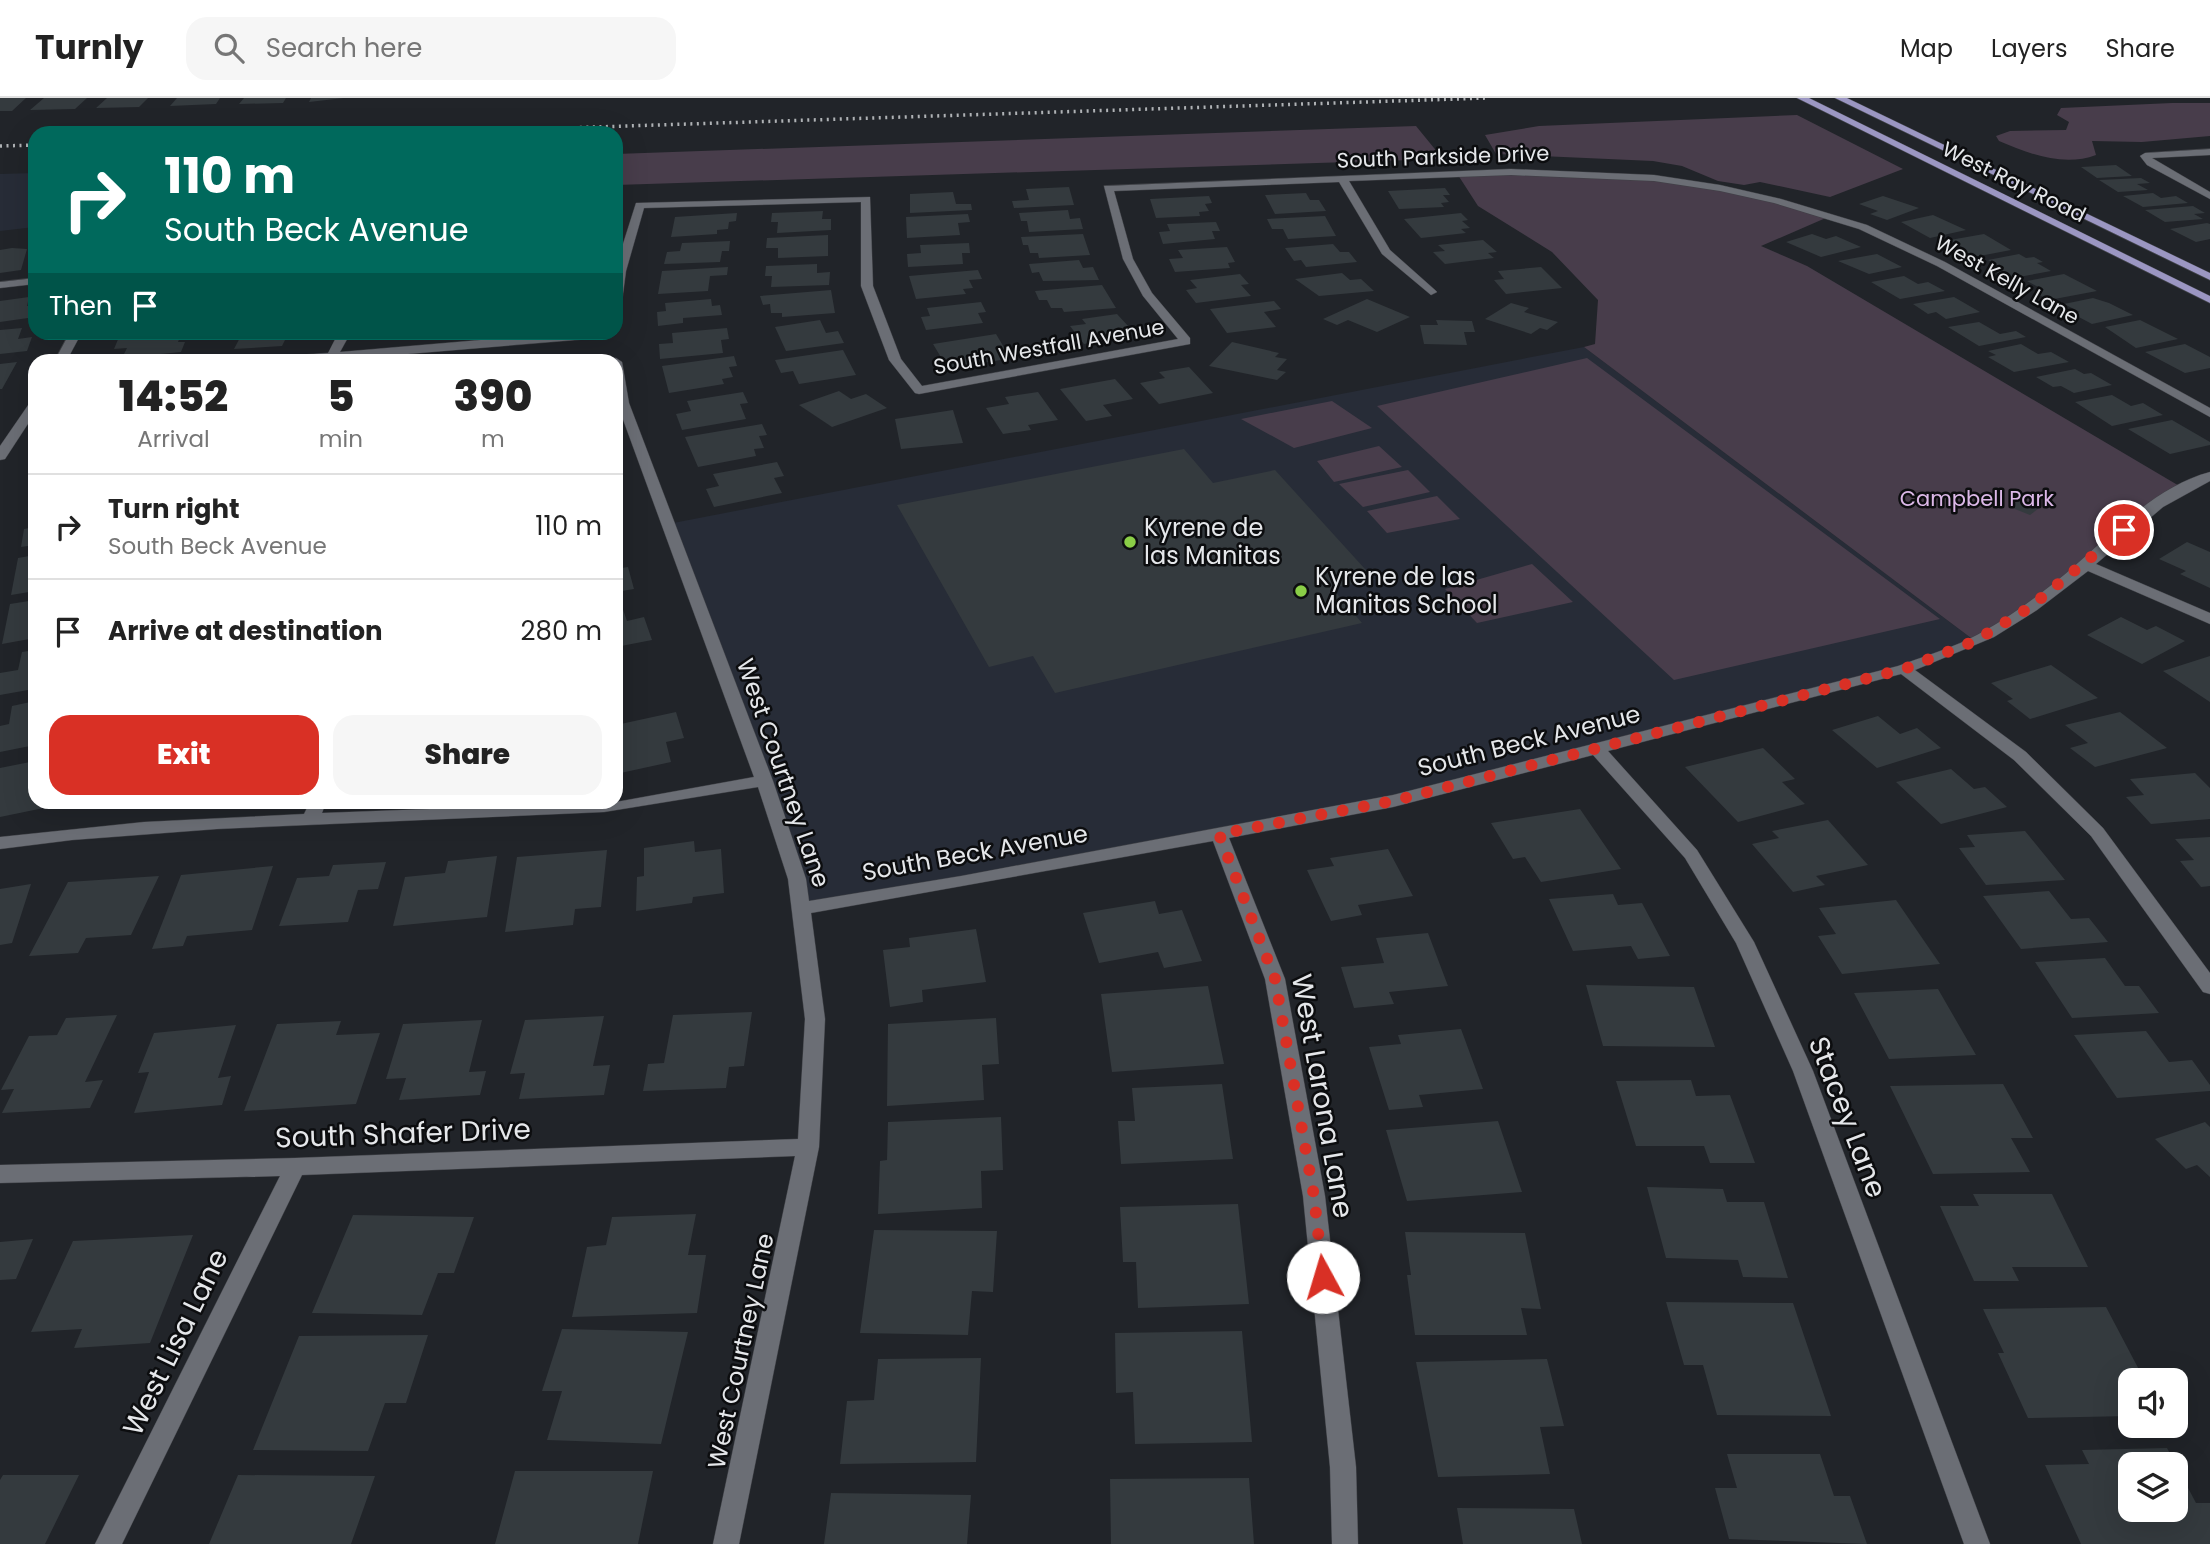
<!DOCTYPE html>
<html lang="en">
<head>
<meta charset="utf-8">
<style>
	:root { --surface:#fff; --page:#f6f6f6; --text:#222; --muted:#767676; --line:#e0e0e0; --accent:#d93025 }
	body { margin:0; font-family:Poppins,sans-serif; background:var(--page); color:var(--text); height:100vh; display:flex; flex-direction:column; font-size:26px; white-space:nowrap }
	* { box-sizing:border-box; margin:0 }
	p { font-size:23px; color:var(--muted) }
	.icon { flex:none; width:38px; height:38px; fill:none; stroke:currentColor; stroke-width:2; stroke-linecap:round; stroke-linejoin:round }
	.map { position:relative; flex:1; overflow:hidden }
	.side { position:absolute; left:28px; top:256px; width:595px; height:455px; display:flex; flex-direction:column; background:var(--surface); border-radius:21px; box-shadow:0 7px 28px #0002 }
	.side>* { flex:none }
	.banner { position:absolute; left:28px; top:28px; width:595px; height:214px; border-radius:21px; box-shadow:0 7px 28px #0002; background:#00695c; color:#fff; overflow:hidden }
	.tools { position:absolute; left:2118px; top:1270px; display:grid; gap:14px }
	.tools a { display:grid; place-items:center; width:70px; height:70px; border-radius:14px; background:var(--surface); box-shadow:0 7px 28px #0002; font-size:35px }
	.pin { position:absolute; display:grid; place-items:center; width:60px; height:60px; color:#fff; margin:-30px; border:4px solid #fff; border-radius:50%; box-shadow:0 2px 7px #0007 }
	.me { position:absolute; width:77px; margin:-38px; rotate:354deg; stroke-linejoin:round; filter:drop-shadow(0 0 5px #0008) }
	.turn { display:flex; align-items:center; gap:24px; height:147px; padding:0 21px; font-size:32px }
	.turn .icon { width:91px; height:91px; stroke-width:2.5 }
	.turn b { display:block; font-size:49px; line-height:60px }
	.then { display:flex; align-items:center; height:66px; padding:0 21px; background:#0003; gap:14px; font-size:26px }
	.eta { display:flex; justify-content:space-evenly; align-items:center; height:119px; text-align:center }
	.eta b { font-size:42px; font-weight:800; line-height:49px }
	.button { display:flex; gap:14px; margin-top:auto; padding:14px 21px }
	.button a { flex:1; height:80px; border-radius:21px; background:var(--accent); color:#fff; font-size:28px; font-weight:800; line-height:80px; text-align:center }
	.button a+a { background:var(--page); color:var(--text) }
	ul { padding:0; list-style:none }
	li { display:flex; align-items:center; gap:21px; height:105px; padding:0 21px; border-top:2px solid var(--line) }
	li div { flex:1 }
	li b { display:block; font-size:26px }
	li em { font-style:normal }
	header { display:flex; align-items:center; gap:42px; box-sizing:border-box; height:98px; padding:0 35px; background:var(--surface); border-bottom:2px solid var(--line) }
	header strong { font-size:33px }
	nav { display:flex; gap:38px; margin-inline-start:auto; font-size:24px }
	.search { width:490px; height:63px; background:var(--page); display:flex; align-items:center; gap:18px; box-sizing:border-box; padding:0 24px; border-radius:21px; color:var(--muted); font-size:26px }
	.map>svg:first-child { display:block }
</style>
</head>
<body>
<header>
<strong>Turnly</strong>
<div class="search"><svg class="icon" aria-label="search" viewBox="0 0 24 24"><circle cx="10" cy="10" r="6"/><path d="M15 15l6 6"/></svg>Search here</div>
<nav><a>Map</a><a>Layers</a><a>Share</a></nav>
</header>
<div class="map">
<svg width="2210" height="1446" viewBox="0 0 2210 1446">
	<rect width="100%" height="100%" fill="#212429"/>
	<path fill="#272c37" d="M35 75V129L0 133V76Z
		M1584 249 1975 543 1904 571 1393 703 803 810 668 426Z"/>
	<path fill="#483d4b" d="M2172 5H2210V38L2142 44 2092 43 2096 57C2064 69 2029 56 1999 43L1996 38 2010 33 2066 32 2069 24 2057 17 2061 10Z
		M1797 17 1903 71 1830 99 1760 84 1744 87 1718 83 1682 68 1653 63 1496 56 1485 37 1539 28Z
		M1416 28 1443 61 616 87V56Z
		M1511 74 1654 80 1720 90 1828 119 1761 148 1807 168 2181 389 2086 467 1975 543 1584 249 1595 246 1598 202 1552 154 1478 108 1458 77Z
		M1587 260 1940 521 1674 582 1377 308Z
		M1332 303 1372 330 1294 350 1241 321Z
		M1379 348 1402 369 1334 384 1317 363Z
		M1408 372 1430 394 1363 409 1339 386Z
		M1437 398 1460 421 1387 435 1367 413Z
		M1532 466 1573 504 1477 525 1445 491Z"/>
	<path fill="#343a3e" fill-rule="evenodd" d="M0 0H26L12 13H0Z
		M44 0H87L75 11 30 12Z
		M107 0H148L139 9 96 10Z
		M177 0H220L216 6 170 8Z
		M244 0H286L283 5 239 6Z
		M311 0H344L309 4Z
		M2116 67 2132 78 2097 80 2081 69Z
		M2141 80 2150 85 2137 86 2148 92 2118 94 2099 82Z
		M1069 89 1074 107 1014 110 1012 103 1029 102 1026 91Z
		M1445 90 1450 97H1443L1449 104 1441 105 1444 109 1399 111 1388 93Z
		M953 94 956 106H971L972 112 910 115V96Z
		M1306 95 1310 102H1319L1326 113 1275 116 1265 97Z
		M2153 95 2161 100 2176 98 2188 105 2143 109 2123 98Z
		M1209 98 1212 105 1205 106 1209 113 1199 114 1200 118 1156 120 1150 101Z
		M1883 98 1919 110 1887 122 1870 116 1878 113 1859 106Z
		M2193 108 2205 115 2194 116 2203 121 2165 124 2145 112Z
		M1068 112 1070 121 1080 120 1083 131 1029 134 1027 123H1021L1019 115Z
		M823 113 822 121H831V132L777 135 778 124H771L772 115Z
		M737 115 736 123 729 124 728 131 717 132V136L671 139 675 119Z
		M1461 115 1468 122 1462 123 1470 130 1461 131 1466 135 1421 140 1404 121Z
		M968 116 970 124 958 125 960 137 907 140 906 119Z
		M1933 117 1966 132 1930 140 1901 124Z
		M1325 118 1336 138 1288 141 1283 131H1272L1267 121Z
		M1216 124 1220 133H1212L1215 141 1163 146 1159 134 1170 133 1167 126Z
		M2207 125 2210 126V141L2196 144 2170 131Z
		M1083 136 1090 157 1039 160 1038 155H1030L1028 147H1023L1021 139Z
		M1812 136 1826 141 1836 138 1861 149 1821 159 1786 144Z
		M1984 136 2011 152 1969 160 1954 152 1964 150 1950 142Z
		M828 137V158L778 160V150H766L767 140Z
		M1483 142 1497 154 1488 155 1494 160 1445 166 1433 154 1445 153 1438 147Z
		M730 143 729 153H722L720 164 664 166 667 154 680 153 682 145Z
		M969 145 970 155H962L963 166 908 169 907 156 921 155 920 147Z
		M1333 146 1340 154H1349L1357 164 1306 169 1301 162 1294 163 1285 150Z
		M1227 149 1235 164 1228 165 1230 170 1175 174 1169 161 1183 160 1178 152Z
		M12 150 27 151 21 172 0 175V152Z
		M1877 156 1902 169 1869 176 1838 163Z
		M2019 156 2026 160 2034 159 2043 164 2037 165 2051 173 2008 181 1993 172 2003 170 1988 162Z
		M1079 162 1083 170 1093 169 1099 182 1043 183 1039 174 1032 175 1029 166Z
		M817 166V175L830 174 829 187 771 189 772 178H765L766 168Z
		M728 169 727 177 710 178 708 193 658 196 662 173Z
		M1541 169 1562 190 1506 196 1494 182 1504 181 1498 173Z
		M978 172 982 181 969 182 973 190 963 191 966 196 916 201 909 178Z
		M1342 175 1350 182 1361 181 1374 193 1319 198 1295 181Z
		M1240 176 1249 186 1241 187 1251 198 1196 205 1186 192 1197 190 1190 182Z
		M2064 176 2097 193 2049 202 2033 194 2044 192 2027 183Z
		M1904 178 1918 186 1928 184 1945 193 1900 201 1871 184Z
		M1102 187 1116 210 1064 214 1062 210H1051L1047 202H1039L1035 193Z
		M831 192 835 215 782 219V215H771L770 206 763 207 760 198Z
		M29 199 27 208 35 207V219L0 224V203Z
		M1954 199 1980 214 1946 221 1936 214 1928 216 1913 206Z
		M2093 200 2109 205 2133 217 2092 226 2073 216 2080 214 2064 206Z
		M711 201 712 208 720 207 722 217 683 220V225L658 228 657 214 666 213 665 205Z
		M1367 201 1410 219 1377 234 1348 222 1337 227 1323 221Z
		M1274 203 1281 211 1264 214 1276 229 1227 235 1210 211Z
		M981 204 986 214 978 215 983 225 926 232 921 219 930 218 927 210Z
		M1511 205 1529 210 1524 214 1558 224 1547 232 1540 230 1531 236 1485 221Z
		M1117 216 1129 229 1119 231 1125 239 1084 246 1070 228 1086 226 1082 221Z
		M820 222 826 235 838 233 844 245 786 253 775 229Z
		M1436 222 1472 223 1475 234H1464L1467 247 1424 246 1420 227H1438Z
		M2140 222 2178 241 2136 250 2105 229Z
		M1979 224 2000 236 2016 233 2026 239 1979 248 1948 229Z
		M22 230 18 241 32 239 27 253 0 256V232Z
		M727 230 729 241 721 242 723 255 660 261 659 246 673 245 672 235Z
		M163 234H182L178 244H185L181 254 122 260 127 250 114 251 119 239Z
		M243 234H289L282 248 234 251Z
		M391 234H435V237L389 240Z
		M996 236 1005 251 1012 250 1018 259 948 271 933 246Z
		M1232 244 1279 255 1275 259 1287 261 1277 272 1286 274 1277 282 1209 268Z
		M2021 246 2038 256 2051 254 2069 264 2014 274 1988 259 1996 257 1988 253Z
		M2185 246 2210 259V270L2185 275 2145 254Z
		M843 252 856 277 799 286 793 273 781 275 775 262Z
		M734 258 737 268 729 269 733 279 722 281 724 286 669 295 662 268Z
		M17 264 2 291H0V266Z
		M1189 269 1213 295 1159 306 1140 285 1165 280 1159 274Z
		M2075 271 2084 276 2091 275 2112 287 2074 295 2061 288 2053 289 2036 279Z
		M1115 281 1133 301 1103 307 1112 318 1086 323 1060 291Z
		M839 293 851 301 866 296 887 310 832 329 799 307Z
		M743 294 748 305 740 306 746 321 682 332 676 316 691 313 687 303Z
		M1038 294 1058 322 1028 327 1031 332 1003 336 986 310 1009 306 1005 299Z
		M2112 297 2131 308 2143 305 2163 317 2112 328 2075 304Z
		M953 312 963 345 901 351 895 321Z
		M2172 322 2210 344V347L2170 356 2128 331Z
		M762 326 767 337 759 338 764 350 754 351 756 358 698 369 685 339Z
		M1184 351 1213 385 1275 372 1375 482 1332 490 1362 525 1055 595 1033 558 989 569 897 407Z
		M777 364 784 378 774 380 782 395 714 409 706 391 719 388 713 376Z
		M2019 402 2039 410 2030 417 2010 409Z
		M35 429V447L21 449 24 431Z
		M2187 444 2210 454V490L2180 476 2186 473 2159 461Z
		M35 457V493L11 497 18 460Z
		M628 469 634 491 616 494V471Z
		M35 502V540L2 546 10 506Z
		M621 506 627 523 644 519 652 542 616 549V508Z
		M2121 519 2147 532 2156 528 2185 543 2142 566 2087 537Z
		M35 552V586L30 587 28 592 0 597V575L18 572 22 554Z
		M2210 558V604L2163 573Z
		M2051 567 2098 600 2030 621 2007 603 2013 601 1991 585Z
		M35 603V647L0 654V628L9 626 12 608Z
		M676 614 684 640 666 644 671 664 616 676V627Z
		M2120 614 2167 650 2095 669 2070 650 2088 645 2065 627Z
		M1878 618 1900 636 1917 630 1941 650 1877 670 1832 632Z
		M1763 650 1795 681 1782 684 1805 706 1738 724 1685 669Z
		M35 663V704L68 705 0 719V670Z
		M1951 671 1974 691 1985 689 2007 709 1941 726 1896 684Z
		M2195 675 2210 690V721L2151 726 2126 699 2144 697 2130 681Z
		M1580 711 1621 771 1541 784 1525 759 1513 761 1491 725Z
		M1828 722 1868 767 1816 778 1825 787 1793 794 1752 746 1779 740 1772 733Z
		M2025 733 2065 782 1986 787 1959 750 1975 749 1967 737Z
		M2210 739V788L2201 789 2180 763 2194 762 2175 741Z
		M694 743 695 754 721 751 724 795 693 799 692 805 636 813 637 779 644 778V750Z
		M1388 751 1413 798 1358 807 1362 817 1331 823 1307 772 1334 768 1330 760Z
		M607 752 601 809 575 811 573 827 505 834 517 759Z
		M497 758 487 819 393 828 405 779 445 775 448 763Z
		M386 764 378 791 358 792 348 824 279 828 297 780 329 778 333 767Z
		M273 768 252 832 187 838 183 848 152 851 181 777Z
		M159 778 131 837 86 840 78 855 29 858 68 784Z
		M31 786 12 845 0 847V791Z
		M2049 793 2071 821 2089 820 2108 844 2021 851 1983 798Z
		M1613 796 1618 807 1642 805 1670 858 1638 861 1631 848 1573 853 1549 801Z
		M1896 802 1940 866 1842 876 1818 838 1836 836 1819 810Z
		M1155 803 1159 816 1182 812 1202 863 1164 870 1158 854 1099 865 1083 815Z
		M976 831 986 884 922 892 923 904 890 909 883 852 910 849 909 840Z
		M1428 835 1448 888 1389 894 1394 906 1354 910 1341 869 1384 865 1376 840Z
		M2105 860 2125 888H2139L2159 915 2072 920 2035 864Z
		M1586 887 1694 889 1715 949 1603 948Z
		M1208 888 1224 966 1112 974 1101 896Z
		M1938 891 1976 957 1889 961 1854 895Z
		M752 914 744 968 729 969 726 990 643 993 648 966 664 965 673 917Z
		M117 917 85 984 103 982 90 1010 2 1015 14 991 1 992 29 938 57 937 66 920Z
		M604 918 593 968 610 967 604 997 519 1001 525 975 510 976 525 922Z
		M996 920 999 966 982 967 984 1002 887 1008 888 926Z
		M482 922 469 974 486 973 480 997 399 1002 406 980 386 981 403 926Z
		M341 923 336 937 380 935 356 1006 244 1013 277 926Z
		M236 927 218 980 231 978 222 1007 134 1015 149 974 138 975 154 935Z
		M1461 931 1483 991 1419 997 1423 1009 1389 1012 1369 949 1401 946 1398 937Z
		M2146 933 2169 964 2192 962 2210 987V993L2117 1000 2074 937Z
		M1691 982 1696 998 1730 997 1755 1065H1710L1704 1048H1636L1616 983Z
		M1222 986 1233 1061 1121 1066 1118 1023H1135L1132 990Z
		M2003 986 2033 1040H2011L2030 1074 1933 1076 1890 988Z
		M1001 1019 1003 1072 981 1073 982 1110 878 1116 880 1063 887 1062 888 1024Z
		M1498 1023 1522 1094 1407 1103 1386 1032Z
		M2205 1024 2210 1029V1079L2197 1067 2186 1071 2155 1041Z
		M1647 1089 1723 1091 1727 1104H1764L1788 1180 1743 1179 1738 1162 1666 1160Z
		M1973 1096H2052L2088 1169H2012L2019 1183H1974L1940 1108H1979Z
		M1238 1106 1249 1206 1138 1210 1136 1164H1123L1120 1109Z
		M696 1116 688 1157H706L697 1215 572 1219 587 1149 606 1147 612 1119Z
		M353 1117 474 1119 454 1175H438L422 1217 312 1215Z
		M874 1132 997 1133 993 1194 972 1193 968 1237 860 1235Z
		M1405 1134 1525 1135 1541 1211 1521 1210 1527 1237H1415L1407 1177H1411Z
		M193 1137 150 1245 74 1250 82 1231 31 1234 73 1143Z
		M33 1141 16 1181 0 1182V1144Z
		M1666 1204 1793 1205 1831 1318 1717 1317 1703 1267H1684Z
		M2106 1209 2145 1283H2130V1318L2028 1320 1998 1255H2004L1983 1211Z
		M562 1231 688 1234 661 1346 547 1342 562 1293H542Z
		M1242 1233 1252 1344 1135 1346 1133 1294 1116 1295 1115 1235Z
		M428 1237 406 1305H385L368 1353 253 1352 299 1238Z
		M981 1260 976 1364 840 1366 847 1303 874 1302 878 1261Z
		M1547 1261 1564 1328 1540 1329 1550 1376 1438 1379 1416 1264Z
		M2167 1350 2196 1405H2210V1446H2081L2045 1367 2089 1366 2082 1352ZM2130 1367H2175V1412H2130Z
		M1727 1356H1820L1834 1398H1850L1867 1446 1729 1441 1715 1390H1737Z
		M515 1373H653L638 1446H495Z
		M3 1377H79L45 1446H0V1382Z
		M238 1377 375 1378 351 1446H209Z
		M1249 1380 1254 1446H1111L1110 1381Z
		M831 1395 971 1397 967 1446H824Z
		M1457 1410 1574 1411 1582 1446H1463Z"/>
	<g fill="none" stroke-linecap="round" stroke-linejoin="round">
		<defs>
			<path id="street" d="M2210 51V57L2152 60 2210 94V101L2147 67 2140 58 2145 55Z
				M1511 71 1654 77 1720 87 1781 101 1867 127 1945 164 2210 310V319L1937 168 1859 131 1774 105 1720 93 1654 83 1511 77 1349 83 1390 152 1435 192 1437 194 1431 197 1382 156 1339 84 1114 93 1133 161 1152 195 1190 240V246L919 296 915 295 889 262 861 188V104L644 110 626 173 622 203 616 206V168L636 105 870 99 873 188 901 261 922 288 1178 241 1143 198 1123 161 1104 88Z
				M35 180V186L0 190V184Z
				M70 234H82L67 262H55Z
				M339 234H351L340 254 574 234 617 235 611 239 336 262H279L285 258 328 255Z
				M616 260 622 264 629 305 773 683 806 781 809 803 961 778 1393 697 1898 568C1922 559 1946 552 1969 541 1999 526 2027 506 2054 485 2102 448 2149 390 2210 374V383L2163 409 2096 466 2210 515V526L2088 473 2037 512 1994 539 1915 572 2026 654 2103 730 2210 875V896L2203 894 2091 738 2014 662 1901 576 1608 653 1697 752 1754 844 1813 973 1990 1446H1964L1793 973 1736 845 1685 760 1593 657 1393 709 1229 740 1285 881 1325 1098 1356 1369 1358 1446H1332L1330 1369 1303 1098 1265 881 1213 743 811 815 825 921 819 1049 739 1446H713L795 1058 302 1077 122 1446H95L280 1078 0 1085V1067L295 1060 798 1041 805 921 788 781 758 689 604 714 217 731 72 742 0 751V739L144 724 304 716 310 704H326L322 715 616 704 754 679 617 305 616 262H611Z
				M35 302V315L5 361 0 362V348L31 303Z"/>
			<path id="primary" d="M1797 0H1809L2210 198V205Z
				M1835 0H1847L2210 175V182Z"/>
		</defs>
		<use href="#street" stroke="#3f4146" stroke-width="1"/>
		<use href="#primary" stroke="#3f4146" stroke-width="1"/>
		<use href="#street" fill="#6b6e75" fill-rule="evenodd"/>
		<use href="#primary" fill="#9b96c2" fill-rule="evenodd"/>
		<path stroke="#afb2b5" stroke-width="3.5" stroke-dasharray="2 4.5" stroke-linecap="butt" d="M411 35 1488 0
			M0 48 35 47"/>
	</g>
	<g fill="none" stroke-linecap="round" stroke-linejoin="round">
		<path stroke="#d93025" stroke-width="12" stroke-dasharray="0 21.6" d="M1323 1179 1314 1098 1275 881 1219 736 1393 703 1904 571 1975 543 2029 510 2124 432"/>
	</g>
	<g fill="#8ace47" stroke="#0c0d0f" stroke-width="2.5">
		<circle cx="1130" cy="444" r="7"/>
		<circle cx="1301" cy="493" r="7"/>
	</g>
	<g text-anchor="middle" stroke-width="5" stroke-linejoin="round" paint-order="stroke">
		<g font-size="21" fill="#e5e7ea" stroke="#0c0d0f">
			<text transform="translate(1443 59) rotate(-2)" y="7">South Parkside Drive</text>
			<text transform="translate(2014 84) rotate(26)" y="7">West Ray Road</text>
			<text transform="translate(2007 182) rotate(29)" y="7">West Kelly Lane</text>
			<text transform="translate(1049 249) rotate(-10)" y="7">South Westfall Avenue</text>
		</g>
		<g font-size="21" fill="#dcb8e8" stroke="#0c0d0f">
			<text x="1977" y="408">Campbell Park</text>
		</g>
		<g font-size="24" fill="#e5e7ea" stroke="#0c0d0f" text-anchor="start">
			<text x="1144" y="438">Kyrene de<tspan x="1144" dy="28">las Manitas</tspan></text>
			<text x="1315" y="487">Kyrene de las<tspan x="1315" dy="28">Manitas School</tspan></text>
		</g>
		<g font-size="24" fill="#e5e7ea" stroke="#0c0d0f">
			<text transform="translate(1529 643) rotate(-14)" y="8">South Beck Avenue</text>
			<text transform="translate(783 675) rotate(71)" y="8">West Courtney Lane</text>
			<text transform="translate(975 755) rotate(-10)" y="8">South Beck Avenue</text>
			<text transform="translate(741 1253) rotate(-78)" y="8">West Courtney Lane</text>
		</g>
		<g font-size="28" fill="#e5e7ea" stroke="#0c0d0f">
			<text transform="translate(1323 998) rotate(80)" y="10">West Larona Lane</text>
			<text transform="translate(1848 1019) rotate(69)" y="10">Stacey Lane</text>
			<text transform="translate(403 1035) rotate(-2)" y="10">South Shafer Drive</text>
			<text transform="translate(175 1244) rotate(-64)" y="10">West Lisa Lane</text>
		</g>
	</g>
</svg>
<div class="tools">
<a><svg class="icon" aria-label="sound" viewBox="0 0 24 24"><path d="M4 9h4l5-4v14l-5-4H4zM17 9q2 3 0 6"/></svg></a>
<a><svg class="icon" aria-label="layers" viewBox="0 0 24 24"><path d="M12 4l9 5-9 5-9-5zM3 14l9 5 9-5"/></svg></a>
</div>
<div class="pin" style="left:2124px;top:432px;background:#d93025"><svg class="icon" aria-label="arrive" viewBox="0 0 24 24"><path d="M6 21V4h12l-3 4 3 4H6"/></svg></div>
<svg class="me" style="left:1323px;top:1179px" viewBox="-20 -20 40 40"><circle r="19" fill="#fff"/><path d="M0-13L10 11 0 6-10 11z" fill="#d93025"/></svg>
<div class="banner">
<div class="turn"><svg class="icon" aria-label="right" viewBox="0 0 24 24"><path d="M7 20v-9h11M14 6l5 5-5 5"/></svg><div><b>110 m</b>South Beck Avenue</div></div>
<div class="then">Then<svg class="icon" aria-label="arrive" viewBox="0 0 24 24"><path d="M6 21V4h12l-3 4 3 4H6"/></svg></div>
</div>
<section class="side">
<div class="eta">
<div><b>14:52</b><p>Arrival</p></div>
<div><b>5</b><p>min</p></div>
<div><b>390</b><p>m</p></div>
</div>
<ul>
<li><svg class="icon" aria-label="right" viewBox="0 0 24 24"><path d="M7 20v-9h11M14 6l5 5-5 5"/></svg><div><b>Turn right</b><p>South Beck Avenue</p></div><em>110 m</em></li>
<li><svg class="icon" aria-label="arrive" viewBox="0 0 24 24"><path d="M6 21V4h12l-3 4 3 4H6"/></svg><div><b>Arrive at destination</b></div><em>280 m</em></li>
</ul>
<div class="button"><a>Exit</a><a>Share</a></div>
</section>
</div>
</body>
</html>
